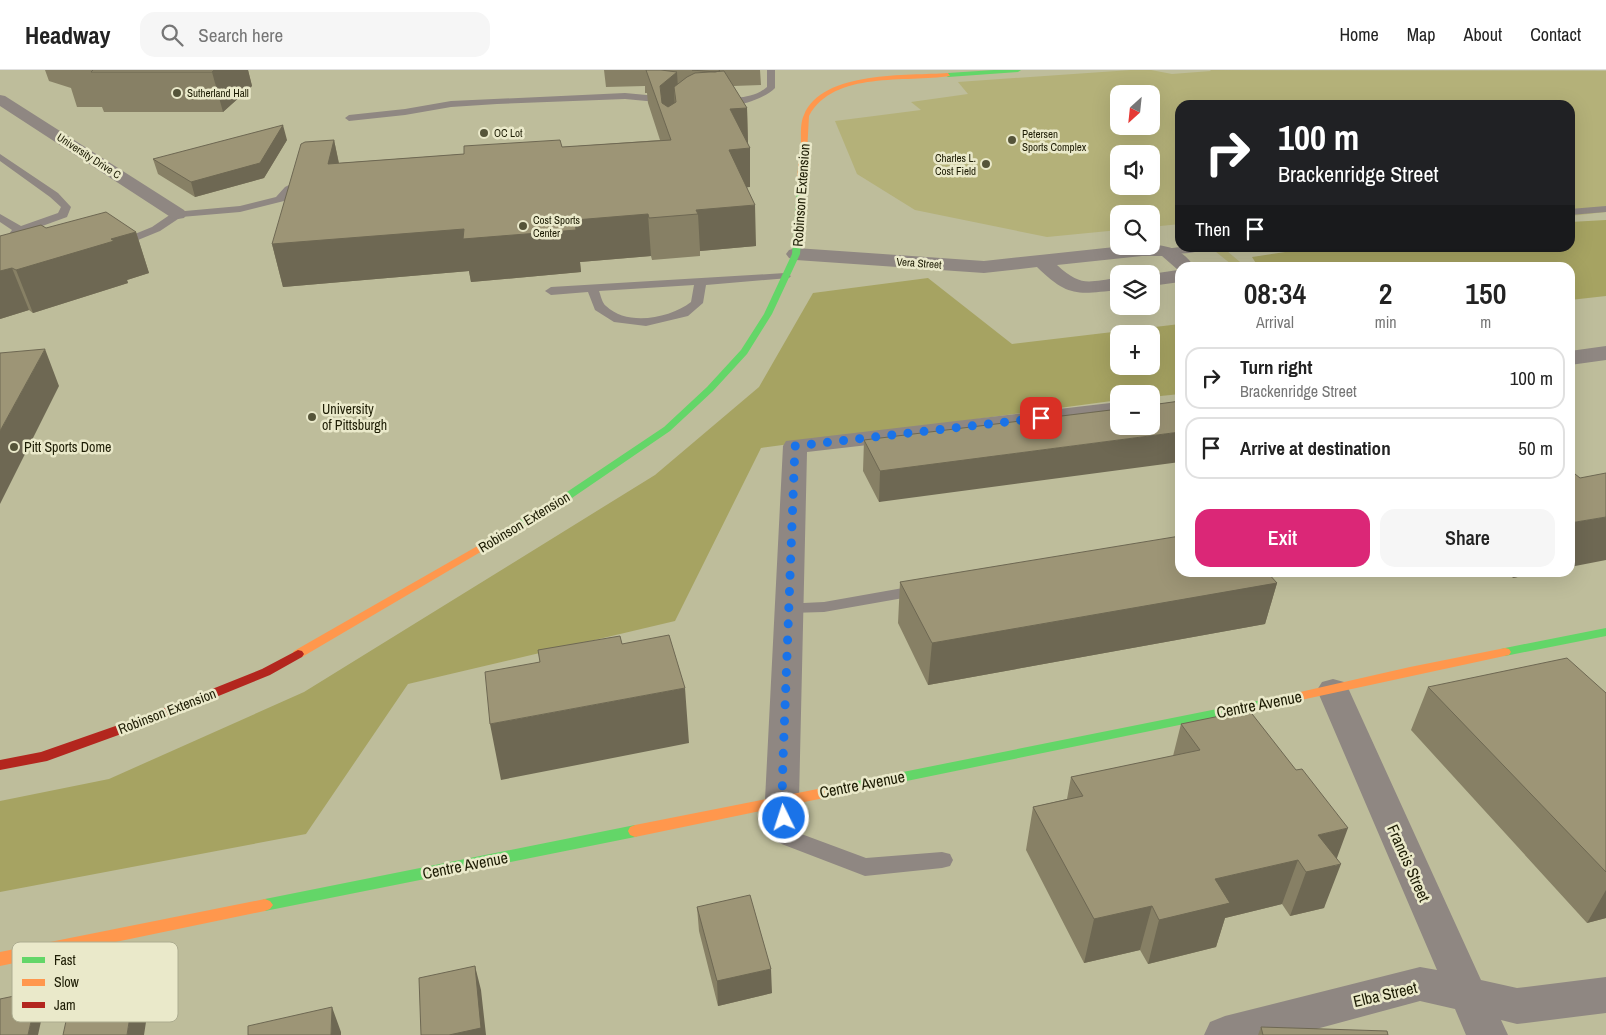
<!DOCTYPE html>
<html lang="en">
<head>
<meta charset="utf-8">
<style>
	:root { --surface:#fff; --page:#f6f6f6; --text:#222; --muted:#767676; --line:#e0e0e0; --accent:#db2777 }
	body { margin:0; font-family:"Archivo Narrow",sans-serif; background:var(--page); color:var(--text); height:100vh; display:flex; flex-direction:column; font-size:19px; white-space:nowrap }
	* { box-sizing:border-box; margin:0 }
	p { font-size:16px; color:var(--muted) }
	.icon { flex:none; width:28px; height:28px; fill:none; stroke:currentColor; stroke-width:2; stroke-linecap:round; stroke-linejoin:round }
	.map { position:relative; flex:1; overflow:hidden }
	.panel { position:absolute; left:1175px; top:192px; width:400px; height:315px; display:flex; flex-direction:column; background:var(--surface); border-radius:15px; box-shadow:0 5px 20px #0002 }
	.panel>* { flex:none }
	.guide { position:absolute; left:1175px; top:30px; width:400px; height:152px; border-radius:15px; box-shadow:0 5px 20px #0002; background:#202124; color:#fff; overflow:hidden }
	.needle { width:32px; rotate:207deg }
	.buttons { position:absolute; left:1110px; top:15px; display:grid; gap:10px }
	.buttons a { display:grid; place-items:center; width:50px; height:50px; border-radius:10px; background:var(--surface); box-shadow:0 5px 20px #0002; font-size:25px }
	.pin { position:absolute; display:grid; place-items:center; width:42px; height:42px; color:#fff; margin:-21px; border-radius:10px; box-shadow:0 2px 8px #0006 }
	.me { position:absolute; width:55px; margin:-28px; rotate:356deg; stroke-linejoin:round; filter:drop-shadow(0 0 4px #0008) }
	.turn { display:flex; align-items:center; gap:18px; height:105px; padding:0 20px; font-size:22px }
	.turn .icon { width:65px; height:65px; stroke-width:2.5 }
	.turn b { display:block; font-size:35px; line-height:42px }
	.then { display:flex; align-items:center; height:48px; padding:0 20px; background:#0003; gap:10px; font-size:19px }
	.eta { display:flex; justify-content:space-evenly; align-items:center; height:85px; text-align:center }
	.eta b { font-size:30px; font-weight:600; line-height:35px }
	.primary-button { display:flex; gap:10px; margin-top:auto; padding:10px 20px }
	.primary-button a { flex:1; height:58px; border-radius:15px; background:var(--accent); color:#fff; font-size:20px; font-weight:600; line-height:58px; text-align:center }
	.primary-button a+a { background:var(--page); color:var(--text) }
	ul { padding:0; list-style:none }
	li { display:flex; align-items:center; gap:15px; height:62px; margin:0 10px 8px; padding:0 10px; border:2px solid var(--line); border-radius:15px }
	li div { flex:1 }
	li b { display:block; font-size:19px }
	li em { font-style:normal }
	header { display:flex; align-items:center; gap:30px; box-sizing:border-box; height:70px; padding:0 25px; background:var(--surface); border-bottom:1px solid var(--line) }
	header strong { font-size:24px }
	nav { display:flex; gap:28px; margin-inline-start:auto; font-size:18px }
	.search { width:350px; height:45px; background:var(--page); display:flex; align-items:center; gap:12px; box-sizing:border-box; padding:0 18px; border-radius:15px; color:var(--muted); font-size:19px }
	.map>svg:first-child { display:block }
</style>
</head>
<body>
<header>
<strong>Headway</strong>
<div class="search"><svg class="icon" aria-label="search" viewBox="0 0 24 24"><circle cx="10" cy="10" r="6"/><path d="M15 15l6 6"/></svg>Search here</div>
<nav><a>Home</a><a>Map</a><a>About</a><a>Contact</a></nav>
</header>
<div class="map">
<svg width="1606" height="965" viewBox="0 0 1606 965">
	<rect width="100%" height="100%" fill="#bebd9b"/>
	<path fill="#b4b179" fill-rule="evenodd" d="M1131 0H1151L1172 4 1211 1 1210 0 1606 1V142L1570 146V35H1180V154L1151 157V144H1119V160L1047 167 915 140 857 104 835 51 921 40 911 32 968 24 958 12ZM1119 24H1151V56H1119ZM1119 84H1151V116H1119Z
		M1211 178H1268L1227 181 1246 197 1236 198Z"/>
	<path fill="#a6a362" fill-rule="evenodd" d="M1606 150V226L1570 230V198H1259L1252 187 1312 178H1570V152Z
		M928 208 1012 274 1180 254V324L1151 327V324H1119V330L761 378 675 551 408 614 306 764 0 822V731L109 709 304 622 655 405 759 317 813 223ZM1119 264H1151V296H1119Z"/>
	<g fill="none" stroke-linecap="round" stroke-linejoin="round">
		<path fill="#8f8782" fill-rule="evenodd" d="M767 0H775V18C765 29 728 42 716 32 727 24 748 33 767 17Z
			M625 23 668 27 672 30 668 33 625 29 497 34 451 37 405 45 349 51 345 48 349 45 405 39 451 31Z
			M0 84 58 123 71 137 67 147 34 159 41 165C32 175 17 174 9 164L12 160 0 152V144L21 156 58 143 61 137 50 127 0 91ZM26 163 28 165 21 164Z
			M305 107 310 110 309 112 293 121 284 131 240 142 181 147 160 161 138 170 117 175 111 172 113 170 130 166 152 157 174 142 240 136 276 127 285 117Z
			M1606 136V142L1570 145V139Z
			M1180 177V178H1207C1201 183 1169 186 1163 181L1165 179Z
			M785 203 791 206 789 208 706 215 703 233 688 246 646 256 614 252 595 240 588 222 551 225 545 221 551 217ZM694 215 691 232C670 248 628 257 606 236 602 233 601 226 599 221Z
			M920 515 926 516 928 520 926 524 824 542 789 543 783 542 780 538 783 534 824 532Z
			M782 722 789 725 792 730 796 762 866 788 942 782 950 784 953 790 950 796 942 798 865 806 779 773C773 762 769 735 775 725Z"/>
		<path fill="#8f8782" fill-rule="evenodd" d="M0 25 5 26 184 140 187 144 184 148 178 149 172 148 0 36Z
			M1151 175C1171 175 1184 181 1195 198H1180V212L1151 216V204L1178 200 1162 186H1142L1057 195C1082 218 1088 211 1119 208V220C1077 224 1069 228 1037 197L984 203 796 190 789 188 786 184 789 180 796 178 984 191 1124 176H1151Z
			M1606 276V290L1570 295V281Z
			M1119 332V346L807 382 799 730 794 739 782 743 770 739 765 730 783 376 786 371Z
			M1333 609 1344 612 1349 620 1481 910 1517 918 1606 907V943L1517 954 1501 950 1508 965H1466L1455 939 1420 931 1294 965H1204L1210 952 1225 946 1420 897 1437 900 1317 620 1322 612Z"/>
		<path fill="#63d668" fill-rule="evenodd" d="M994 0H1021L1018 2 948 7 945 5 948 3Z
			M801 117 805 119 800 184 772 244 747 284 713 321 670 361 569 430 506 467H498L496 465 498 463 561 426 664 357 707 317 741 280 764 244 792 184 797 119Z
			M1606 558V566L1505 586 1501 585 1499 582 1501 579 1505 578Z
			M1287 625 1292 626 1293 629 1292 632 853 722 848 721 846 717 848 713 853 712Z
			M635 755 640 757 642 761 640 765 635 767 265 841 260 839 257 835 260 831 265 829Z"/>
		<path fill="#ff974d" fill-rule="evenodd" d="M948 3 950 6C906 13 834 0 809 46L805 119 799 120C795 107 800 89 801 75 801 66 800 53 804 45 822 0 909 6 948 3Z
			M502 462 506 463 508 465 506 467 302 587H294L292 584 294 581Z
			M1505 578 1509 579 1511 582 1509 585 1287 633 1282 632 1281 629 1282 626 1287 625 1410 597Z
			M853 712 858 713 860 717 858 721 853 722 635 767 630 765 628 761 630 757 635 755Z
			M265 829 270 831 273 835 270 839 265 841 0 896V882Z"/>
		<path fill="#b3261e" fill-rule="evenodd" d="M298 580 302 581 304 584 302 587 270 605 157 651 47 691 0 700V690L41 682 147 645 262 599Z"/>
	</g>
	<path fill="#878065" d="M45 0H248L252 16 223 42H104L102 37H77L71 18 49 11Z
		M604 0H760L761 15 733 16 747 38 748 75 750 78V117H747L756 176 700 181V186L652 190 651 186 580 192 581 202 471 212 469 201 283 217 272 174 334 70 339 93 660 70 648 33 647 23H645V16L606 17Z
		M287 70 264 108 195 127 158 104 153 89Z
		M46 158 136 162 149 203 127 210 128 213 33 243 29 240 0 249V166Z
		M1119 339 879 432 863 401 864 370Z
		M1506 502H1542L1513 508Z
		M900 512 1277 513 1265 554 928 615 898 553Z
		M1428 617 1606 623V848L1587 853 1411 660Z
		M1181 654 1336 789 1324 838 1290 846 1282 834 1225 848 1216 877 1148 894 1140 880 1084 893 1026 780 1033 737 1067 729 1071 707 1173 686Z
		M697 837 772 923 718 936 699 861Z
		M1261 957 1388 965H1258Z"/>
	<path fill="#6e6853" d="M214 0H248L252 16 223 42 212 2Z
		M677 2 679 36 674 17 675 40 664 50 660 16Z
		M747 38 748 75 730 39Z
		M283 55 287 70 264 108 195 127 191 112Z
		M334 70 342 109 328 94Z
		M750 78V117L731 119 729 80Z
		M755 135 756 176 700 181 698 144 696 140Z
		M648 144 651 186 580 192 581 202 471 212 469 201 283 217 272 174Z
		M136 162 149 203 127 210 128 213 33 243 16 200 111 169Z
		M12 198 29 240 0 249V201Z
		M45 279 59 316 0 434V361Z
		M1180 362V392L879 432 880 401Z
		M1606 447V490L1570 497V453Z
		M1515 502H1542L1513 508Z
		M1277 513 1265 554 928 615 932 573Z
		M685 618 689 673 501 710 490 654Z
		M1348 758 1334 796 1341 794 1324 838 1290 846 1306 802 1318 765Z
		M1298 790 1282 834 1225 848 1216 877 1148 894 1159 850 1215 809Z
		M1606 820V848L1587 853Z
		M1152 836 1140 880 1084 893 1094 849Z
		M475 896 481 920 486 965H449Z
		M771 899 772 923 718 936 717 911Z
		M38 921 45 933 38 965H28Z
		M133 927 146 952 144 965H127Z
		M332 937 341 962V965H331Z"/>
	<path fill="#9d9576" stroke="#6e6853" d="M93 0H214L212 2H91Z
		M646 0H661L677 2 660 16 662 33 668 37 676 32 674 17 687 7 695 3 724 1 747 38 730 39 750 78 729 80 755 135 696 140 698 144 649 148 648 144 575 150 576 160 463 169 464 159 272 174 301 74 305 72 334 70 328 94 464 84V76L560 70 562 77 671 70Z
		M692 0H719L720 1 715 2Z
		M283 55 260 93 191 112 153 89Z
		M106 142 136 162 111 169 114 171 16 200 12 198 0 201V166L41 155 46 158Z
		M45 279 0 361V283Z
		M1180 331V362L880 401 864 370 1119 339V356H1151V335Z
		M1570 400 1580 408 1606 403V447L1570 453Z
		M1180 466V502H1267L1277 513 932 573 900 512Z
		M669 565 685 618 490 654 485 602 540 592 538 580 620 566 622 574Z
		M1567 588 1606 623V802L1428 617Z
		M1249 640 1296 700 1302 699 1348 758 1318 765 1341 794 1306 802 1298 790 1215 809 1230 833 1159 850 1152 836 1094 849 1033 737 1083 726 1071 707 1200 680 1181 654Z
		M750 825 771 899 717 911 697 837Z
		M475 896 481 958 449 965H421L419 908Z
		M38 921 28 965H0V929Z
		M133 927 127 965H63L68 942Z
		M332 937 331 965H248V956Z
		M1261 957 1387 961 1388 965H1263Z"/>
	<g fill="none" stroke-linecap="round" stroke-linejoin="round">
		<path stroke="#1a73e8" stroke-width="9" stroke-dasharray="0 16.2" d="M784 748 782 730 783 690 795 376 1041 348"/>
	</g>
	<g fill="#555439" stroke="#eae9ca" stroke-width="2">
		<circle cx="177" cy="23" r="5"/>
		<circle cx="484" cy="63" r="5"/>
		<circle cx="1012" cy="70" r="5"/>
		<circle cx="986" cy="94" r="5"/>
		<circle cx="523" cy="156" r="5"/>
		<circle cx="312" cy="347" r="5"/>
		<circle cx="14" cy="377" r="5"/>
	</g>
	<g text-anchor="middle" stroke-width="5" stroke-linejoin="round" paint-order="stroke">
		<g font-size="11" fill="#1d1c04" stroke="#eae9ca" text-anchor="start">
			<text x="187" y="27">Sutherland Hall</text>
			<text x="494" y="67">OC Lot</text>
			<text x="1022" y="68">Petersen<tspan x="1022" dy="13">Sports Complex</tspan></text>
			<text x="976" y="92" text-anchor="end">Charles L.<tspan x="976" dy="13">Cost Field</tspan></text>
			<text x="533" y="154">Cost Sports<tspan x="533" dy="13">Center</tspan></text>
		</g>
		<g font-size="11" fill="#1d1c04" stroke="#eae9ca">
			<text transform="translate(89 86) rotate(33)" y="4">University Drive C</text>
			<text transform="translate(919 193) rotate(4)" y="4">Vera Street</text>
		</g>
		<g font-size="14" fill="#1d1c04" stroke="#eae9ca">
			<text transform="translate(801 125) rotate(-86)" y="5">Robinson Extension</text>
			<text transform="translate(524 452) rotate(-31)" y="5">Robinson Extension</text>
			<text transform="translate(167 641) rotate(-21)" y="5">Robinson Extension</text>
		</g>
		<g font-size="14" fill="#1d1c04" stroke="#eae9ca" text-anchor="start">
			<text x="322" y="344">University<tspan x="322" dy="16">of Pittsburgh</tspan></text>
			<text x="24" y="382">Pitt Sports Dome</text>
		</g>
		<g font-size="16" fill="#1d1c04" stroke="#eae9ca">
			<text transform="translate(1259 634) rotate(-11)" y="6">Centre Avenue</text>
			<text transform="translate(862 714) rotate(-11)" y="6">Centre Avenue</text>
			<text transform="translate(1409 793) rotate(66)" y="6">Francis Street</text>
			<text transform="translate(465 795) rotate(-11)" y="6">Centre Avenue</text>
			<text transform="translate(1385 924) rotate(-13)" y="6">Elba Street</text>
		</g>
	</g>
	<rect x="12" y="872" width="166" height="80" rx="8" fill="#eae9ca" stroke="#acac8f" stroke-width="1"/>
	<rect x="22" y="887" width="23" height="6" fill="#63d668"/>
	<rect x="22" y="909" width="23" height="7" fill="#ff974d"/>
	<rect x="22" y="932" width="23" height="6" fill="#b3261e"/>
	<g font-size="14" fill="#1d1c04">
		<text x="54" y="895">Fast</text>
		<text x="54" y="917">Slow</text>
		<text x="54" y="940">Jam</text>
	</g>
</svg>
<div class="buttons">
<a><svg class="needle" viewBox="-14 -14 28 28"><path d="M0-13l5 13h-10z" fill="#e53935"/><path d="M0 13l5-13h-10z" fill="#767676"/></svg></a>
<a><svg class="icon" aria-label="sound" viewBox="0 0 24 24"><path d="M4 9h4l5-4v14l-5-4H4zM17 9q2 3 0 6"/></svg></a>
<a><svg class="icon" aria-label="search" viewBox="0 0 24 24"><circle cx="10" cy="10" r="6"/><path d="M15 15l6 6"/></svg></a>
<a><svg class="icon" aria-label="layers" viewBox="0 0 24 24"><path d="M12 4l9 5-9 5-9-5zM3 14l9 5 9-5"/></svg></a>
<a>+</a>
<a>−</a>
</div>
<div class="pin" style="left:1041px;top:348px;background:#d93025"><svg class="icon" aria-label="arrive" viewBox="0 0 24 24"><path d="M6 21V4h12l-3 4 3 4H6"/></svg></div>
<svg class="me" style="left:784px;top:748px" viewBox="-20 -20 40 40"><circle r="17" fill="#1a73e8" stroke="#fff" stroke-width="3"/><path d="M0-11L8 9 0 5-8 9z" fill="#fff"/></svg>
<div class="guide">
<div class="turn"><svg class="icon" aria-label="right" viewBox="0 0 24 24"><path d="M7 20v-9h11M14 6l5 5-5 5"/></svg><div><b>100 m</b>Brackenridge Street</div></div>
<div class="then">Then<svg class="icon" aria-label="arrive" viewBox="0 0 24 24"><path d="M6 21V4h12l-3 4 3 4H6"/></svg></div>
</div>
<section class="panel">
<div class="eta">
<div><b>08:34</b><p>Arrival</p></div>
<div><b>2</b><p>min</p></div>
<div><b>150</b><p>m</p></div>
</div>
<ul>
<li><svg class="icon" aria-label="right" viewBox="0 0 24 24"><path d="M7 20v-9h11M14 6l5 5-5 5"/></svg><div><b>Turn right</b><p>Brackenridge Street</p></div><em>100 m</em></li>
<li><svg class="icon" aria-label="arrive" viewBox="0 0 24 24"><path d="M6 21V4h12l-3 4 3 4H6"/></svg><div><b>Arrive at destination</b></div><em>50 m</em></li>
</ul>
<div class="primary-button"><a>Exit</a><a>Share</a></div>
</section>
</div>
</body>
</html>
